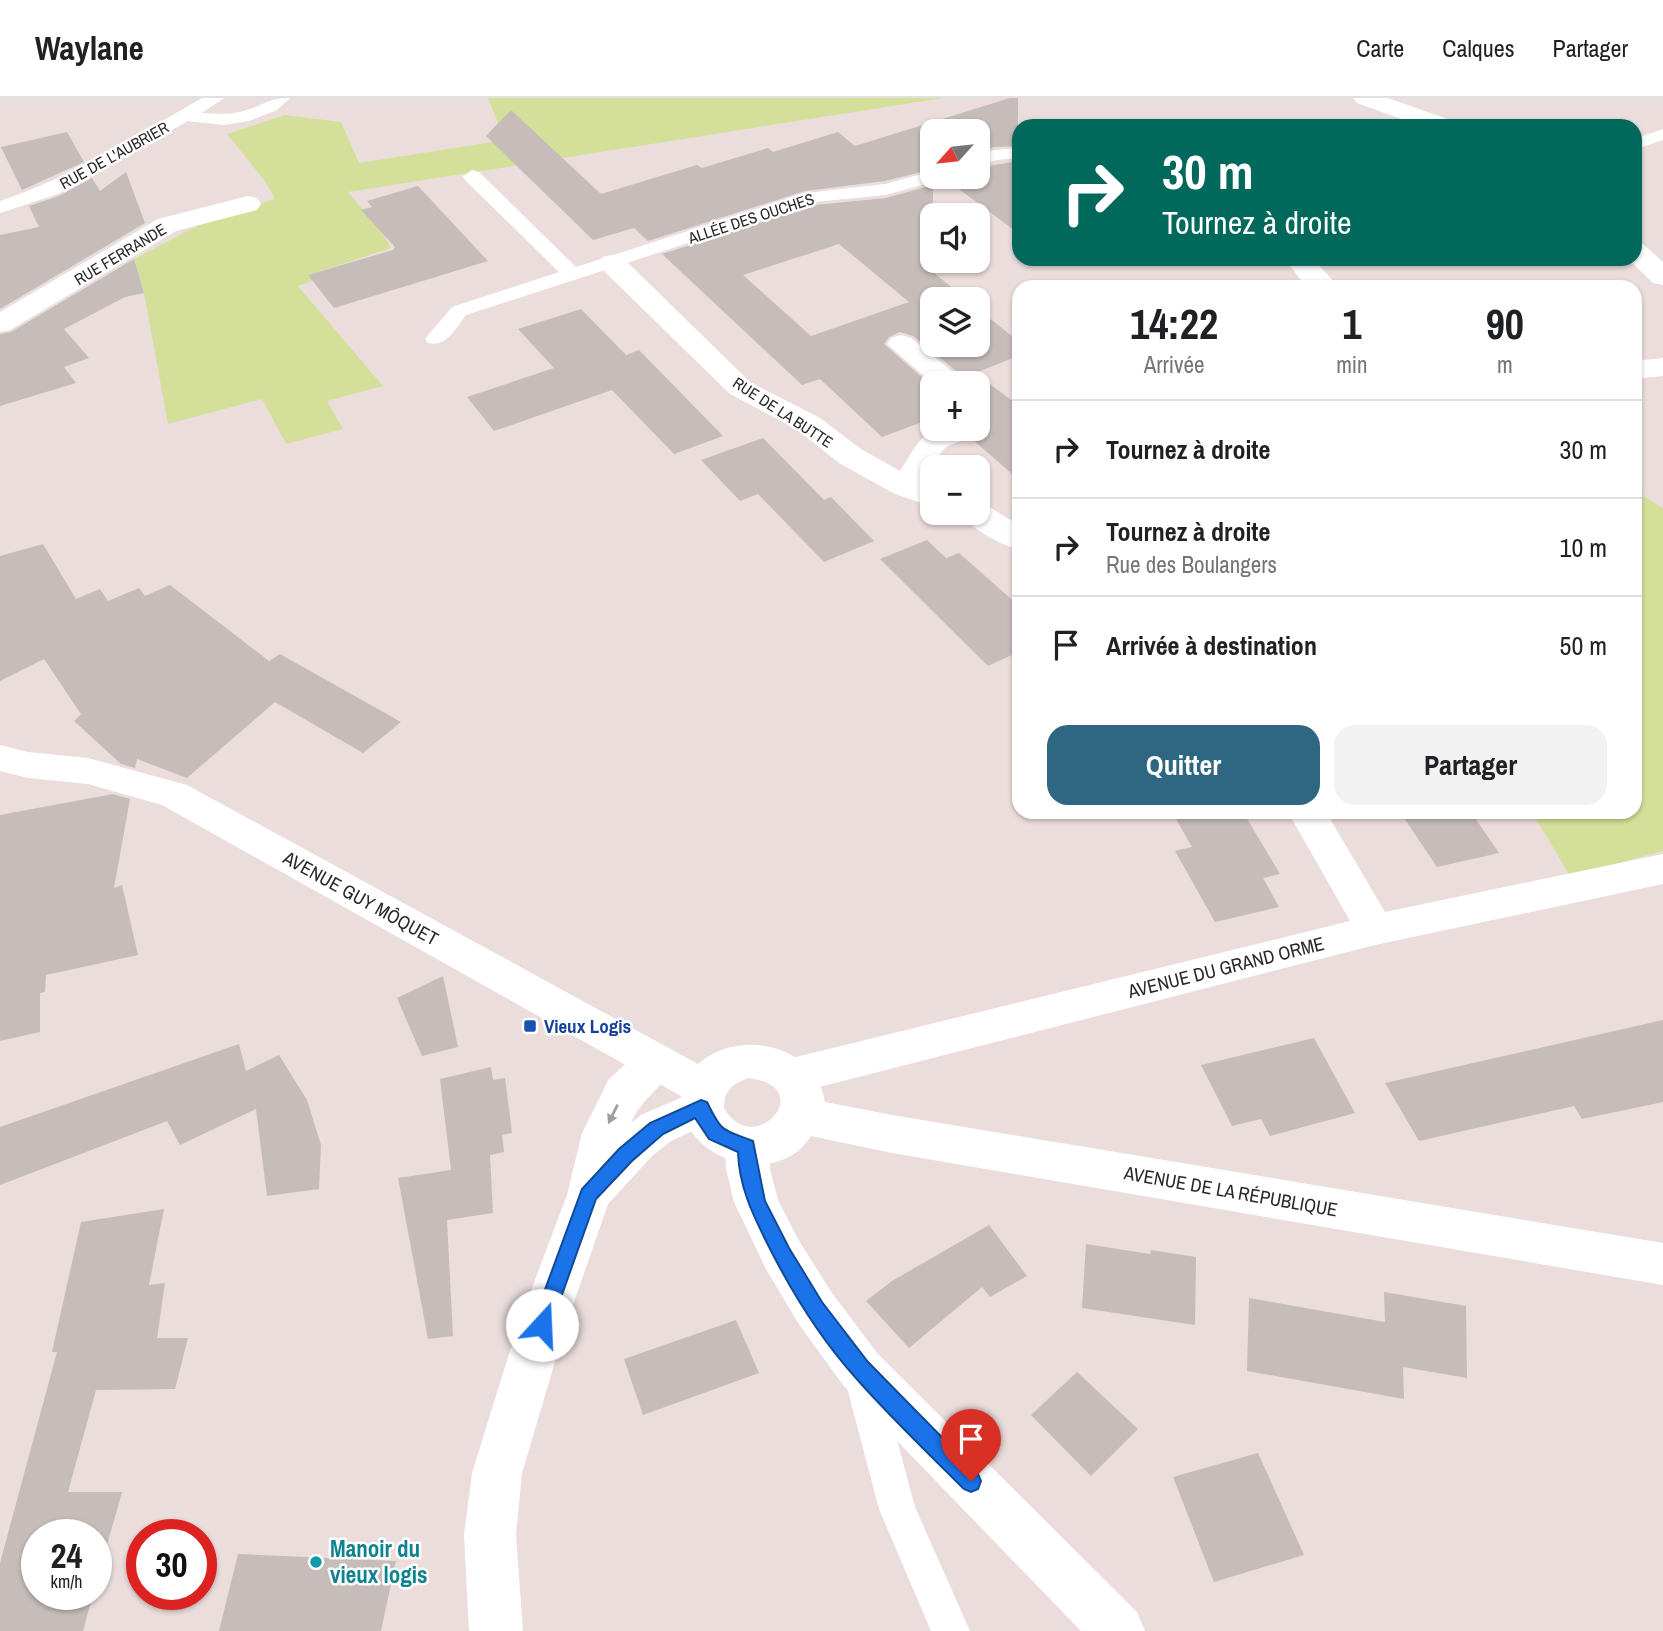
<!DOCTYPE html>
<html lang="fr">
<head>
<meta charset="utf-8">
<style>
	:root { --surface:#fff; --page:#f2f2f2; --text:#202124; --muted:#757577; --line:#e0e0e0; --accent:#2f6681 }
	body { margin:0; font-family:"Archivo Narrow",sans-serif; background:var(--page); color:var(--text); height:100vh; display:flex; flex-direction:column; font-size:26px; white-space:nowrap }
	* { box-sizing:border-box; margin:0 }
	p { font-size:23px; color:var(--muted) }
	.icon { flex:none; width:38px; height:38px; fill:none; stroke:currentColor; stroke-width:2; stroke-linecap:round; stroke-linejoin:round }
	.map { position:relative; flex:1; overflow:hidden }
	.sheet { position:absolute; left:1012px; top:182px; width:630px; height:539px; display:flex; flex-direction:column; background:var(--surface); border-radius:21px; box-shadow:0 2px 5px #0004 }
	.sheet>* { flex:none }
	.top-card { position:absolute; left:1012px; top:21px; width:630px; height:147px; border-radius:21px; box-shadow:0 2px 5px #0004; background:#00695c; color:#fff; overflow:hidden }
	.needle { width:46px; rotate:243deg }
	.fabs { position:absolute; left:920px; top:21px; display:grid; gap:14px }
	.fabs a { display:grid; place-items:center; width:70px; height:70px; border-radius:14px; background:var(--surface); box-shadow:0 2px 5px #0004; font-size:35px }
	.speed { position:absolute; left:21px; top:1421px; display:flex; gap:14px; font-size:35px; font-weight:700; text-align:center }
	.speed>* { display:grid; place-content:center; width:91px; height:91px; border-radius:50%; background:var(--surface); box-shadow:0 2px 5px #0004; line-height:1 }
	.speed small { font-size:18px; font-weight:400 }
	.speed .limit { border:10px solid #d22; background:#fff; color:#111 }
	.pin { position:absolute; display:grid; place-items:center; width:60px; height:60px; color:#fff; margin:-72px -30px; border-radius:50% 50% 50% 0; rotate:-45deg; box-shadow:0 0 7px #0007 }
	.pin .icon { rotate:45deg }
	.me { position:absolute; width:77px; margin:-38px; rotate:20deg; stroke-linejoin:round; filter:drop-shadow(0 0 5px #0008) }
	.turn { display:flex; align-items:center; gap:24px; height:147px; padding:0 35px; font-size:32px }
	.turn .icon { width:91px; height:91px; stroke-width:2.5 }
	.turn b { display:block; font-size:49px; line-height:60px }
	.eta { display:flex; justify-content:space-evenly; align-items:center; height:119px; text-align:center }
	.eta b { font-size:42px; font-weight:700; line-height:49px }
	.cta { display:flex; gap:14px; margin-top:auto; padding:14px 35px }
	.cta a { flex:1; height:80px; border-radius:21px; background:var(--accent); color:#fff; font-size:28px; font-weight:700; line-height:80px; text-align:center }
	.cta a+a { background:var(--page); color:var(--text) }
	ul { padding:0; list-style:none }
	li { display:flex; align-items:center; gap:21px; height:98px; padding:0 35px; border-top:2px solid var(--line) }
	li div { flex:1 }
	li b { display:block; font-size:26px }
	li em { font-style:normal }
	header { display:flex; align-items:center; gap:42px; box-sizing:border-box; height:98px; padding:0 35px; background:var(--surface); border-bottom:2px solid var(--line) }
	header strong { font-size:33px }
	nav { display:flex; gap:38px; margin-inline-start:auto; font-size:24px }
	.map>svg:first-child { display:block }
</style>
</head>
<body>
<header>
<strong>Waylane</strong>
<nav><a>Carte</a><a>Calques</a><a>Partager</a></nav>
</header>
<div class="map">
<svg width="1663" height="1533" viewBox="0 0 1663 1533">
	<rect width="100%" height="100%" fill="#ebdddc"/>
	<path fill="#d4e09a" d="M488 0H943L348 94 383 136 391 150 309 177 313 183 298 188 383 288 327 303 343 331 286 346 262 301 168 326 144 195 134 161 201 126 275 101 264 82 227 36 285 17 341 24 359 65 505 42Z
		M1635 393 1663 410V753L1570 778 1532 714H1634Z"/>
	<path fill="#c6bcba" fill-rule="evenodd" d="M1010 0H1018V48L994 49 978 54V33H933V71L885 83 805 93 648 143 634 130 593 142 486 38 511 12 601 96 697 67 702 70 768 50 773 54 838 34 855 48Z
		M67 34 84 64 22 92 1 49Z
		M1018 63V135L944 80 978 79V70Z
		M126 74 145 125 0 211V137L39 129 29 108 59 98 92 80 100 93Z
		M933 87V174L966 201H933V247H978V211L1018 243V258L975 275 1018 307V381L973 342 985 331 978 322V285H967L961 277 913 238 900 234 889 239 884 246 933 289V320L882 339 820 281 802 287 662 156 816 107 886 100ZM839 146 909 204 811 238 743 177Z
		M418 88 488 163 334 210 308 177 393 152 395 149 361 112 372 109 367 103Z
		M134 161 144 195 125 199 64 231 89 260 64 269 76 285 0 308V236L11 234Z
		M581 211 626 257 639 252 723 338 674 356 612 292 494 333 467 299 554 270 518 231Z
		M763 340 824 402 831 399 874 443 824 464 758 396 740 403 701 362Z
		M927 442 946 460 959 455 1018 507V554L988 568 880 461Z
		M43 446 76 501 100 491 108 503 139 490 145 498 170 487 269 563 280 556 401 624 363 655 275 604 187 680 137 661 135 670 121 666 74 623 81 616 44 561 0 583V458Z
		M113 696 130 701 114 790 122 787 138 857 46 877 45 894 40 895V934L0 943V717Z
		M1172 714H1243L1280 776 1263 780 1279 809 1215 824 1175 753 1192 749Z
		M1400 714H1471L1499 755 1437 769Z
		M443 878 458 949 422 958 397 900Z
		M1663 922V1004L1582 1021 1574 1008 1419 1043 1385 985Z
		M1314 940 1355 1015 1270 1038 1261 1021 1232 1028 1201 967Z
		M239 946 246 973 279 957 307 1002 321 1047 319 1091 267 1098 256 1011 180 1047 167 1023 0 1087V1029Z
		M491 969 493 982 505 980 512 1035 502 1037 504 1054 490 1057 493 1115 447 1122 453 1238 428 1241 398 1080 451 1072 440 981Z
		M164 1111 149 1187 165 1185 157 1240H188L175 1291 96 1292 68 1394H122L96 1486V1437H37V1496H93L83 1533H0V1465L57 1254H52L81 1124Z
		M989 1127 1027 1178 990 1199 982 1189 909 1250 866 1203 892 1183Z
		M1086 1146 1150 1156 1151 1152 1196 1159 1195 1227 1082 1210Z
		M1384 1194 1466 1208 1467 1280 1403 1269 1404 1301 1247 1273 1249 1200 1385 1224Z
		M736 1222 759 1275 643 1317 624 1261Z
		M1077 1274 1138 1331 1091 1378 1031 1317Z
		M1258 1355 1304 1457 1214 1484 1173 1379Z
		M238 1456 396 1463 381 1533H219Z"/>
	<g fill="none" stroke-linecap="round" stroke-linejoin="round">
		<path fill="#fff" fill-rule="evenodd" d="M202 0H224L202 15C217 16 233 17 247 12 267 6 267 0 290 0L277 12 249 23 224 27 188 23 58 96 0 115V103C72 79 136 38 202 0Z
			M1663 31V42L1634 52V41Z
			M1018 50V60L997 62 978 68V57L994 52Z
			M472 72 479 74 576 169 806 95 885 86 933 73V79H942L940 82 886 97 815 104 466 217C456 230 446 250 428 245L425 241 452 209 559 174 465 82 463 78Z
			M863 1265 875 1270 881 1282 915 1409 970 1533H931L879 1411 845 1282 851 1270Z"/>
		<path fill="#fff" fill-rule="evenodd" d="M248 98 257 100 261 106 257 112 176 133 10 232 0 234V214L158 121Z"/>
		<path fill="#fff" fill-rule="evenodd" d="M1353 0H1388L1453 23 1456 28H1421L1357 5Z
			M1634 144 1643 146 1663 164V187L1653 185 1628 161H1634Z
			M612 157 622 159 750 284 820 320 861 351 900 373C928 327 925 331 978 331V325L982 331C974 343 960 342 948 348 938 354 930 374 924 385L933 388V409L895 396 839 365 798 332 730 296 602 171 598 165 602 159Z
			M1285 161H1313L1339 189H1306Z
			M901 237 911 240 959 279 964 285 933 286 887 246 891 240Z
			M1663 260V278L1634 281V263Z
			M978 405 988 408 1018 427V451C1000 447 971 431 961 415H978Z
			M1288 714H1326L1385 814 1663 756V786L1375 847 792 996 777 991 771 978 777 965 792 960 1350 823Z
			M656 947 671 952 677 964C665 988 642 999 631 1025L641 1017 701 991 716 996 723 1009 716 1022 671 1043 652 1058 608 1106 566 1227 522 1375 516 1437 523 1533H469L464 1437 472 1375 518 1227 567 1097 582 1035 602 995 608 982 641 952Z
			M747 1029 762 1035 769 1048 770 1071 778 1102 798 1141 832 1195 877 1255 1137 1514 1145 1533H1081L843 1287 798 1225 766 1171 734 1104 726 1071 725 1048 732 1035Z"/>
		<path fill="#fff" fill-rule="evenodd" d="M0 647 28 654 88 660 187 687 698 966C739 929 816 947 825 1004L892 1017 1663 1145V1187L892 1055 811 1038C777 1093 679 1062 681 998L162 707 88 686 28 680 0 673ZM748 980C820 988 754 1063 724 1010 724 991 732 987 748 980Z"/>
	</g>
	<defs><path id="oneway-solid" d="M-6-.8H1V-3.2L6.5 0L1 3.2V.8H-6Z" transform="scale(1.75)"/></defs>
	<use fill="#9f9f9f" href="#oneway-solid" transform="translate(613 1016) rotate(116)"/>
	<path fill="#1a73e8" stroke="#114b97" stroke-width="2" d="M701 1002 707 1004C722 1035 722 1031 753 1043L765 1103 789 1150 822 1204 868 1264 978 1376 981 1383 978 1391 971 1394 964 1391C927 1354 889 1318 855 1279 820 1240 790 1191 767 1145 752 1115 739 1088 738 1054L709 1041 695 1020 663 1036 632 1063 596 1101 549 1233 542 1236 535 1233 532 1227 582 1091 619 1051 650 1025Z"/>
	<rect fill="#1a4fb4" stroke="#fff" stroke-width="2.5" x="523" y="921" width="14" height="14" rx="3.5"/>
	<circle fill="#0f9aa8" stroke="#fff" stroke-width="2.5" cx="316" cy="1464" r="7"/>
	<g text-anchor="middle" stroke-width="5" stroke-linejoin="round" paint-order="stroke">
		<g font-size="16" fill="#292929" stroke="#fff">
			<text transform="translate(114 57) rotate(-29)" y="6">RUE DE L'AUBRIER</text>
			<text transform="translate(751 120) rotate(-18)" y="6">ALLÉE DES OUCHES</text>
			<text transform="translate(120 156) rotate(-31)" y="6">RUE FERRANDE</text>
			<text transform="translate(783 314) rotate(33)" y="6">RUE DE LA BUTTE</text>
		</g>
		<g font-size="19" fill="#292929" stroke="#fff">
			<text transform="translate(361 800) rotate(29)" y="7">AVENUE GUY MÔQUET</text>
			<text transform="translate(1226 869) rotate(-14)" y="7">AVENUE DU GRAND ORME</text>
			<text transform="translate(1231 1093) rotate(10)" y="7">AVENUE DE LA RÉPUBLIQUE</text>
		</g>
		<g font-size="19" font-weight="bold" fill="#164399" stroke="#fff" text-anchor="start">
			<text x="544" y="935">Vieux Logis</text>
		</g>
		<g font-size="23" font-weight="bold" fill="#0d838f" stroke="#fff" text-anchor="start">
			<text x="330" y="1459">Manoir du<tspan x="330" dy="26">vieux logis</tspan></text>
		</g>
	</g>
</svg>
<div class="fabs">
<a><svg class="needle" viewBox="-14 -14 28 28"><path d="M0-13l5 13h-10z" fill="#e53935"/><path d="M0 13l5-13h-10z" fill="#757577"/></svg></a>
<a><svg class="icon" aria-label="sound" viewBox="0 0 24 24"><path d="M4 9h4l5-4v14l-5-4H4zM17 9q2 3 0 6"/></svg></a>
<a><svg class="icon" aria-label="layers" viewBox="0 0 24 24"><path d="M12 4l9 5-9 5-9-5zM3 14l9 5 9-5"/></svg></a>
<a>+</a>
<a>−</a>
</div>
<div class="speed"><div>24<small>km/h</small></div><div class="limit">30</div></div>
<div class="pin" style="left:971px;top:1383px;background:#d93025"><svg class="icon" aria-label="arrive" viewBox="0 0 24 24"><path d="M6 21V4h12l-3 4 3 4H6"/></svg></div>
<svg class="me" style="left:542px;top:1227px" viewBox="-20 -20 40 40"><circle r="19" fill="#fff"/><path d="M0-13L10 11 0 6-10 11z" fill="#1a73e8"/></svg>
<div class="top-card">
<div class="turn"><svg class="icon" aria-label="right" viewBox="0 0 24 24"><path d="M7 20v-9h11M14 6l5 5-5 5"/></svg><div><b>30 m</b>Tournez à droite</div></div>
</div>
<section class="sheet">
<div class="eta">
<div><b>14:22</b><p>Arrivée</p></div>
<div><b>1</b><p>min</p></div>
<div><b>90</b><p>m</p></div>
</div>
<ul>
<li><svg class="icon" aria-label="right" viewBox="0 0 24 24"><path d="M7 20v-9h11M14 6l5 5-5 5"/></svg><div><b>Tournez à droite</b></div><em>30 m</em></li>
<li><svg class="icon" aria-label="right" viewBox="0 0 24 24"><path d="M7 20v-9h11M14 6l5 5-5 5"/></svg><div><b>Tournez à droite</b><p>Rue des Boulangers</p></div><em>10 m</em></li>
<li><svg class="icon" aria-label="arrive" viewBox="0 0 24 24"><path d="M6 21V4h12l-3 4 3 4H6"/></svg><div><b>Arrivée à destination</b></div><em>50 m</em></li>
</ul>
<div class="cta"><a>Quitter</a><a>Partager</a></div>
</section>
</div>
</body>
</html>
